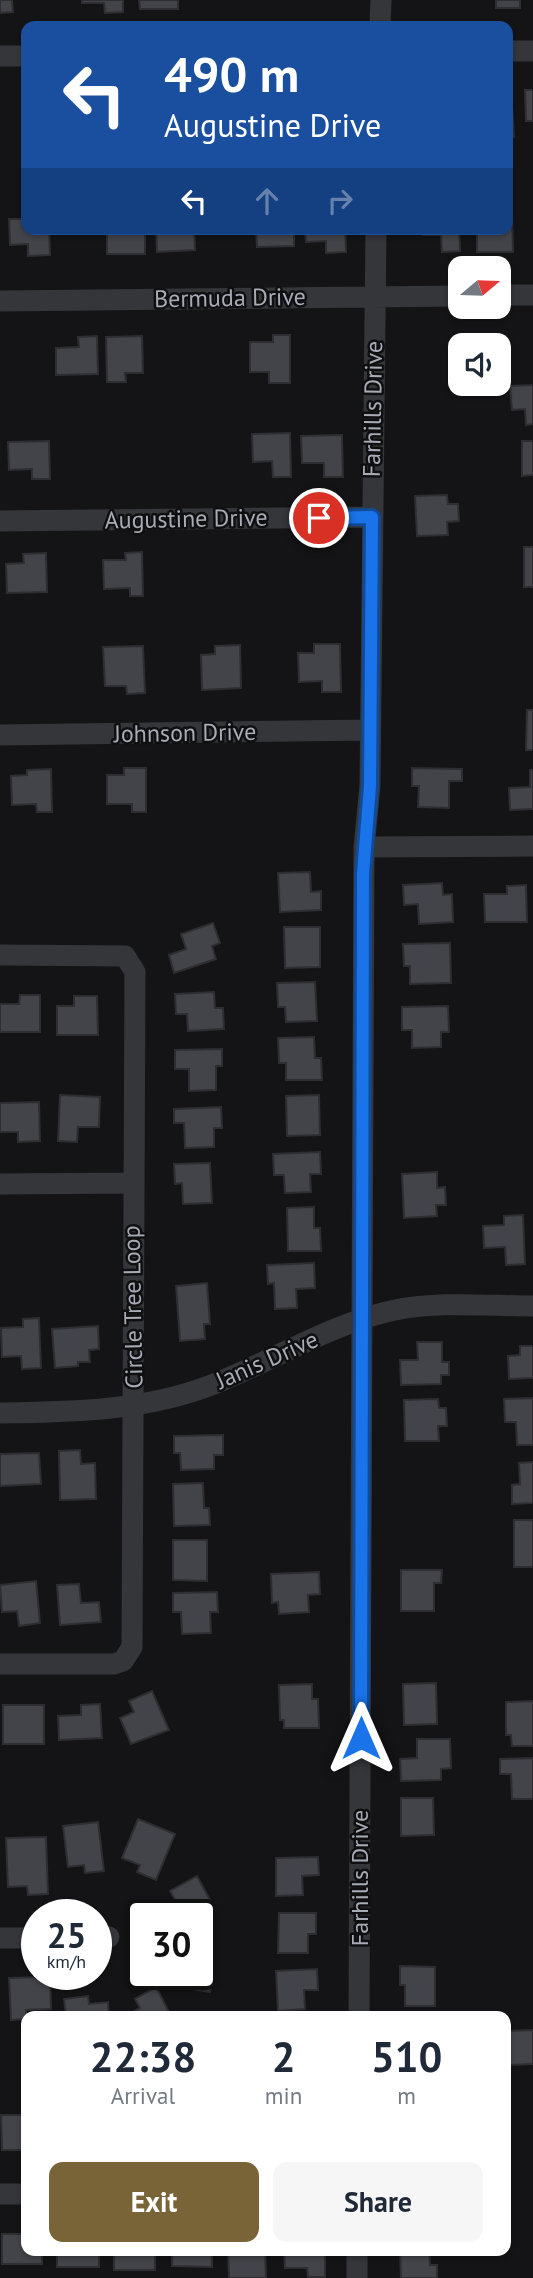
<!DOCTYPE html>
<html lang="en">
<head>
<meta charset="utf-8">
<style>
	:root { --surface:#fff; --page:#f6f6f7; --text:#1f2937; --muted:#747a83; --accent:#796438 }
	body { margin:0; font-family:"PT Sans",sans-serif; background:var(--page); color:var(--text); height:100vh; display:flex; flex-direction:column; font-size:26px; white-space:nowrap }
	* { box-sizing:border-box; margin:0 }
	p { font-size:23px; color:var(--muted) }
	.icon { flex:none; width:38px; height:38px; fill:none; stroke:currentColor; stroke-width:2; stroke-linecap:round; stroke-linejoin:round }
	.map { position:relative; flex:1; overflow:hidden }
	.side { position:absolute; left:21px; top:2011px; width:490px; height:245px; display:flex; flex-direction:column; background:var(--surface); border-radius:14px; box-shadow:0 2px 5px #0004 }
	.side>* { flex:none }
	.banner { position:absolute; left:21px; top:21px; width:492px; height:214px; border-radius:14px; box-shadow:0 2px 5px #0004; background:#1a4fa0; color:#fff; overflow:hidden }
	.needle { width:46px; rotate:71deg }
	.tools { position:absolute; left:448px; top:256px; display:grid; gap:14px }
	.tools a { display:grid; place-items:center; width:63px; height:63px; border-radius:14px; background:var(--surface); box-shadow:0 2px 5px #0004; font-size:35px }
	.speed { position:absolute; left:21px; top:1899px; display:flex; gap:14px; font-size:35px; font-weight:700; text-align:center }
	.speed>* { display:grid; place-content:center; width:91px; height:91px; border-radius:50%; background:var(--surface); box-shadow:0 2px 5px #0004; line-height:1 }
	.speed small { font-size:18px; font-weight:400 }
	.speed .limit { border:4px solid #111; border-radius:10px; background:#fff; color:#111 }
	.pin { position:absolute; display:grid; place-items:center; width:60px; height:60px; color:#fff; margin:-30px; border:4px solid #fff; border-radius:50%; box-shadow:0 2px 7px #0007 }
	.me { position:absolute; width:77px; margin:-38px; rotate:0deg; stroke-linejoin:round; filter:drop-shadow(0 0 5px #0008) }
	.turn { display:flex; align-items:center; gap:24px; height:147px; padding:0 28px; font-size:32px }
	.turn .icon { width:91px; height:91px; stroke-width:2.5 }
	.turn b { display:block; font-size:49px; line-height:60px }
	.lanes { display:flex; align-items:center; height:66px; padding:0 28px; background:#0003; justify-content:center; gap:35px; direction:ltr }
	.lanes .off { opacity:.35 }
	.eta { display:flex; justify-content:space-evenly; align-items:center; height:119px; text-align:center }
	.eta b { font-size:42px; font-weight:800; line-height:49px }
	.primary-button { display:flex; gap:14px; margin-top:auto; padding:14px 28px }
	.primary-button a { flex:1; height:80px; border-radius:14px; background:var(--accent); color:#fff; font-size:28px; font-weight:800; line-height:80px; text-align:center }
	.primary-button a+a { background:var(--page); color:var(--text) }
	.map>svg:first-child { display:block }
</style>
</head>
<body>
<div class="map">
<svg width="533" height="2278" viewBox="0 0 533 2278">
	<rect width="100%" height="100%" fill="#141416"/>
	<path fill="#434449" stroke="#2e2e32" stroke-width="2" d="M0 0H12L13 12 0 13Z
		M82 0H123V12L105 13 104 3H82Z
		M139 0H178V9H140Z
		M496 0H520V8H496Z
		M508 90H511L514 137 508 138Z
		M525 90H533V121H526Z
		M508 215H512L513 252H477V229H508Z
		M9 219H26V229H49L50 255 28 256V244L10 245Z
		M107 229H145V254H107Z
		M156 229H194L195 250 157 252Z
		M256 229H294V246L257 247Z
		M305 229H345L346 252 326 253V241L306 242Z
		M423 229H459L460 251 442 252 441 235H423Z
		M273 335H290V383H269V372H250V342H273Z
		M97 336 98 374 56 375V348L79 347 78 337Z
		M142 336 143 373H125L126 382H107L106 337Z
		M533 385V424L526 425 525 409 512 410 510 386Z
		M290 433 291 477H273L272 461 253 462 252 434Z
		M342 435 343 477H324V463H302L301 436Z
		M49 441 50 479H32V469L9 470 8 442Z
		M522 441H533V475L522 476Z
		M447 495 448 504H458L459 521 447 522 448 535 417 536 415 496Z
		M524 547H533V587H524Z
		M142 552 143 596H130V588L104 589 103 560H126L125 553Z
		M46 553 47 592 7 593 6 564 24 563 23 554Z
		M314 644H340L341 692H322V681L299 682 298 653H314Z
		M240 645 241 688 202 690 201 655 215 654V646Z
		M143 646 145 693 127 694 126 686H105L103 647Z
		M527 710H533V750H526Z
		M124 768H146V812H132V804H107V775H124Z
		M412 768 462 769V781H449V808L418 807 419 786H412Z
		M51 769 52 812H37L36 804 12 805 11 776 27 775V770Z
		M530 770H533V809L510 810 509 788 530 787Z
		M310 872 311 892 321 891V910L280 912 278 873Z
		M442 883 443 895 452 894 453 922 419 924 418 904 404 905 403 885Z
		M526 885 527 922H485L484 894H507V886Z
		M213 923 220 943 212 946 216 959 174 973 169 955 186 949 181 934Z
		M284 927H320V967L285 968Z
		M450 943 451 983 410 984V966H404L403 944Z
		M315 982 317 1021 286 1022 285 1007H278L277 983Z
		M214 992 215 1008H223L224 1029 188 1031 187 1014H176L175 994Z
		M20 995H40V1032H0V1004H19Z
		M74 996H97L98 1035H57V1006H74Z
		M448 1006 449 1032H441V1047L412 1048V1030H402V1007Z
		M314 1037 315 1058H321L322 1080H286V1063H279L278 1038Z
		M222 1049V1066H216V1090L189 1091V1069H175V1050Z
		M60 1095 100 1097 99 1127H78L77 1142 58 1141Z
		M319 1095 320 1135 287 1136 286 1096Z
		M39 1102 40 1141 18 1142V1132H0V1103Z
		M221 1107 222 1128H214V1147L185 1148 184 1123H174V1109Z
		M320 1152 321 1174H310L311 1192 285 1193 284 1175H274L273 1154Z
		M210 1163 212 1203 183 1204 182 1183 175 1184 174 1164Z
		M437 1172V1188L445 1187 446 1205H436L437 1216 404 1218 402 1174Z
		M314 1207V1228H320L321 1251H288L287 1208Z
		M523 1215 525 1264 506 1265 505 1247 484 1248 483 1226 504 1225V1216Z
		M314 1263 315 1288 296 1289 297 1308 275 1309 274 1283 268 1284 267 1265Z
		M207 1283 210 1324H204L205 1339 180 1341 176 1286Z
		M39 1318 41 1368 22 1369 21 1356 2 1357 1 1328 23 1327V1319Z
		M98 1326 99 1349 89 1350 90 1362H78V1366L55 1368 52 1329Z
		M417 1342H442V1362H449V1375H441V1384L401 1385 400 1360H418Z
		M520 1346H533V1378L509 1379 508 1356 520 1355Z
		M533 1398V1445H517L516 1422H505L504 1399Z
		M438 1399 439 1408H446L447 1426H438L439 1441H405L404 1400Z
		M223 1435V1455H214V1469L181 1470 180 1453H174V1436Z
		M80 1450 81 1464 95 1463 96 1499 60 1500 59 1451Z
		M39 1453 41 1484 0 1486V1454Z
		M533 1462V1503L512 1504V1485L520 1484 519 1463Z
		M203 1483 204 1508H209L210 1525 174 1526 173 1484Z
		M514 1520H533V1567H514Z
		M173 1540H207V1581L173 1580Z
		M401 1570H442L441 1583H434V1611H401Z
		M319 1572 320 1594 308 1595 309 1612 279 1614 278 1602 272 1603 271 1574Z
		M36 1581 40 1623 19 1626 17 1611 2 1612 0 1585Z
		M79 1584 81 1603 99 1602 101 1622 60 1625 57 1585Z
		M217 1592 218 1612H210L211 1633 182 1634 181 1612H173V1593Z
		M436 1683 437 1724 404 1725 403 1684Z
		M312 1684V1699H318L319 1728H284V1720H280L279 1685Z
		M152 1691 169 1730 131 1744 120 1718 134 1712 129 1701Z
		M533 1701V1746H512L511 1735H506V1702Z
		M100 1704 102 1738 59 1740 58 1716 81 1715V1705Z
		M3 1705H44V1744H3Z
		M417 1739H450L451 1768 441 1769V1780L401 1781 400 1759 417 1758Z
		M533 1758V1799H512L511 1774H500V1759Z
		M401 1798H433L434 1835 401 1836Z
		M138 1819 175 1834 156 1880 137 1872 140 1865 122 1858Z
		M98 1822 104 1871 85 1873 84 1865 68 1867 63 1826Z
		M46 1837 48 1894 28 1895 27 1886 8 1887 6 1838Z
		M318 1857 319 1875 302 1876 303 1895 276 1896V1858Z
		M197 1876 216 1911 201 1919V1914H183L170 1891Z
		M279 1913H316V1934H308V1953H278Z
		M201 1947 209 1948 208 1959 216 1960 210 1992 174 1986 176 1974H201Z
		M400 1966 435 1967V2006H405V1985H400Z
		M317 1969 318 1990H304L305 2009 278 2011 276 1971Z
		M50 1977 51 2009 26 2010V2019L11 2020 9 1978Z
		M156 1987 171 2016H125L140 2008 135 1999Z
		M88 1996 89 2004 108 2002 109 2016H66L64 1999Z
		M533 2030V2064L506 2065V2031Z
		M1 2115H26V2150H2Z
		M2 2234H26V2250H42V2264H2Z
		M57 2250H99V2267H57Z
		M114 2250H155V2270H114Z
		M172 2250H212V2267L172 2266Z
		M228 2250H265L266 2278H229Z
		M284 2250H325V2277H308L307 2268H285Z
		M400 2250H429L430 2265H437V2278H401Z"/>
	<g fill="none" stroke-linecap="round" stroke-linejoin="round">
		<path stroke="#35363a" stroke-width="21" d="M380 26 381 0
			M508 51H533
			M0 56H26
			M499 295H533
			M0 301 460 296
			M0 521 372 517
			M0 735 369 730
			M364 847 533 846
			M0 955 125 956 135 972 132 1647 123 1661 114 1664H0
			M0 1184 132 1183
			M0 1413C72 1412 146 1411 214 1384 274 1360 332 1323 395 1310 440 1301 488 1306 533 1306
			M96 1937H109
			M0 1938H37
			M359 2016 364 847 370 786 376 229
			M0 2194H26
			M357 2278V2250"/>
	</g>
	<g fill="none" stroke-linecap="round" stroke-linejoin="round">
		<defs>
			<path id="route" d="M319 518 372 517 370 786 363 874 361 1738"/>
		</defs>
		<use href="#route" stroke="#114b97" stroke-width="18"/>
		<use href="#route" stroke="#1a73e8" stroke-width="12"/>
	</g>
	<g text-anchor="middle" stroke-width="5" stroke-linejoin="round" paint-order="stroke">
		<g font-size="24" fill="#a7abb5" stroke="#0f0f11">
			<text transform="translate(230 298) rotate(-1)" y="8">Bermuda Drive</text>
			<text transform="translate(373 409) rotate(-89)" y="8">Farhills Drive</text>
			<text transform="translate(186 519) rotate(-1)" y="8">Augustine Drive</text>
			<text transform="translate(185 733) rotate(-1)" y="8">Johnson Drive</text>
			<text transform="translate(133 1307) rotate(-91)" y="8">Circle Tree Loop</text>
			<text transform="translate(267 1360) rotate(-24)" y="8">Janis Drive</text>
			<text transform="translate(360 1878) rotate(-90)" y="8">Farhills Drive</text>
		</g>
	</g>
</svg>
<div class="tools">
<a><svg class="needle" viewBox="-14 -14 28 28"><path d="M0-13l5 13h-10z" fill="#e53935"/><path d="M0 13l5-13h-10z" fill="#747a83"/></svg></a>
<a><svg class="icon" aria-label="sound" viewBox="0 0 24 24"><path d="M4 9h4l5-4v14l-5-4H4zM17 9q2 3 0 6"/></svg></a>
</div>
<div class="speed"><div>25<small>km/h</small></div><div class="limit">30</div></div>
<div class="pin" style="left:319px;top:518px;background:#d93025"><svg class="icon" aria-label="arrive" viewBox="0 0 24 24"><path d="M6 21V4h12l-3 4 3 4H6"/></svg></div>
<svg class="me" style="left:361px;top:1738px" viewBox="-20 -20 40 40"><path d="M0-17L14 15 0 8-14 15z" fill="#1a73e8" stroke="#fff" stroke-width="4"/></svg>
<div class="banner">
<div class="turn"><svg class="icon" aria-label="left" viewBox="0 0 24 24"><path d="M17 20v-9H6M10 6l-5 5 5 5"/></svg><div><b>490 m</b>Augustine Drive</div></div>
<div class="lanes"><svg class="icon" aria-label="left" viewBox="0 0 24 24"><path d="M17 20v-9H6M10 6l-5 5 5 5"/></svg><svg class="icon off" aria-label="ahead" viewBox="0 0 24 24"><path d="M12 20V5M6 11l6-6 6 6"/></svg><svg class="icon off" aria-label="right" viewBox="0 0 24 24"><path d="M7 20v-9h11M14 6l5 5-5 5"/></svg></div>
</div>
<section class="side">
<div class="eta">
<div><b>22:38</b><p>Arrival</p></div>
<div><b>2</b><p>min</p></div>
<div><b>510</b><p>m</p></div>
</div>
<div class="primary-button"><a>Exit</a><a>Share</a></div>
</section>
</div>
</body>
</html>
